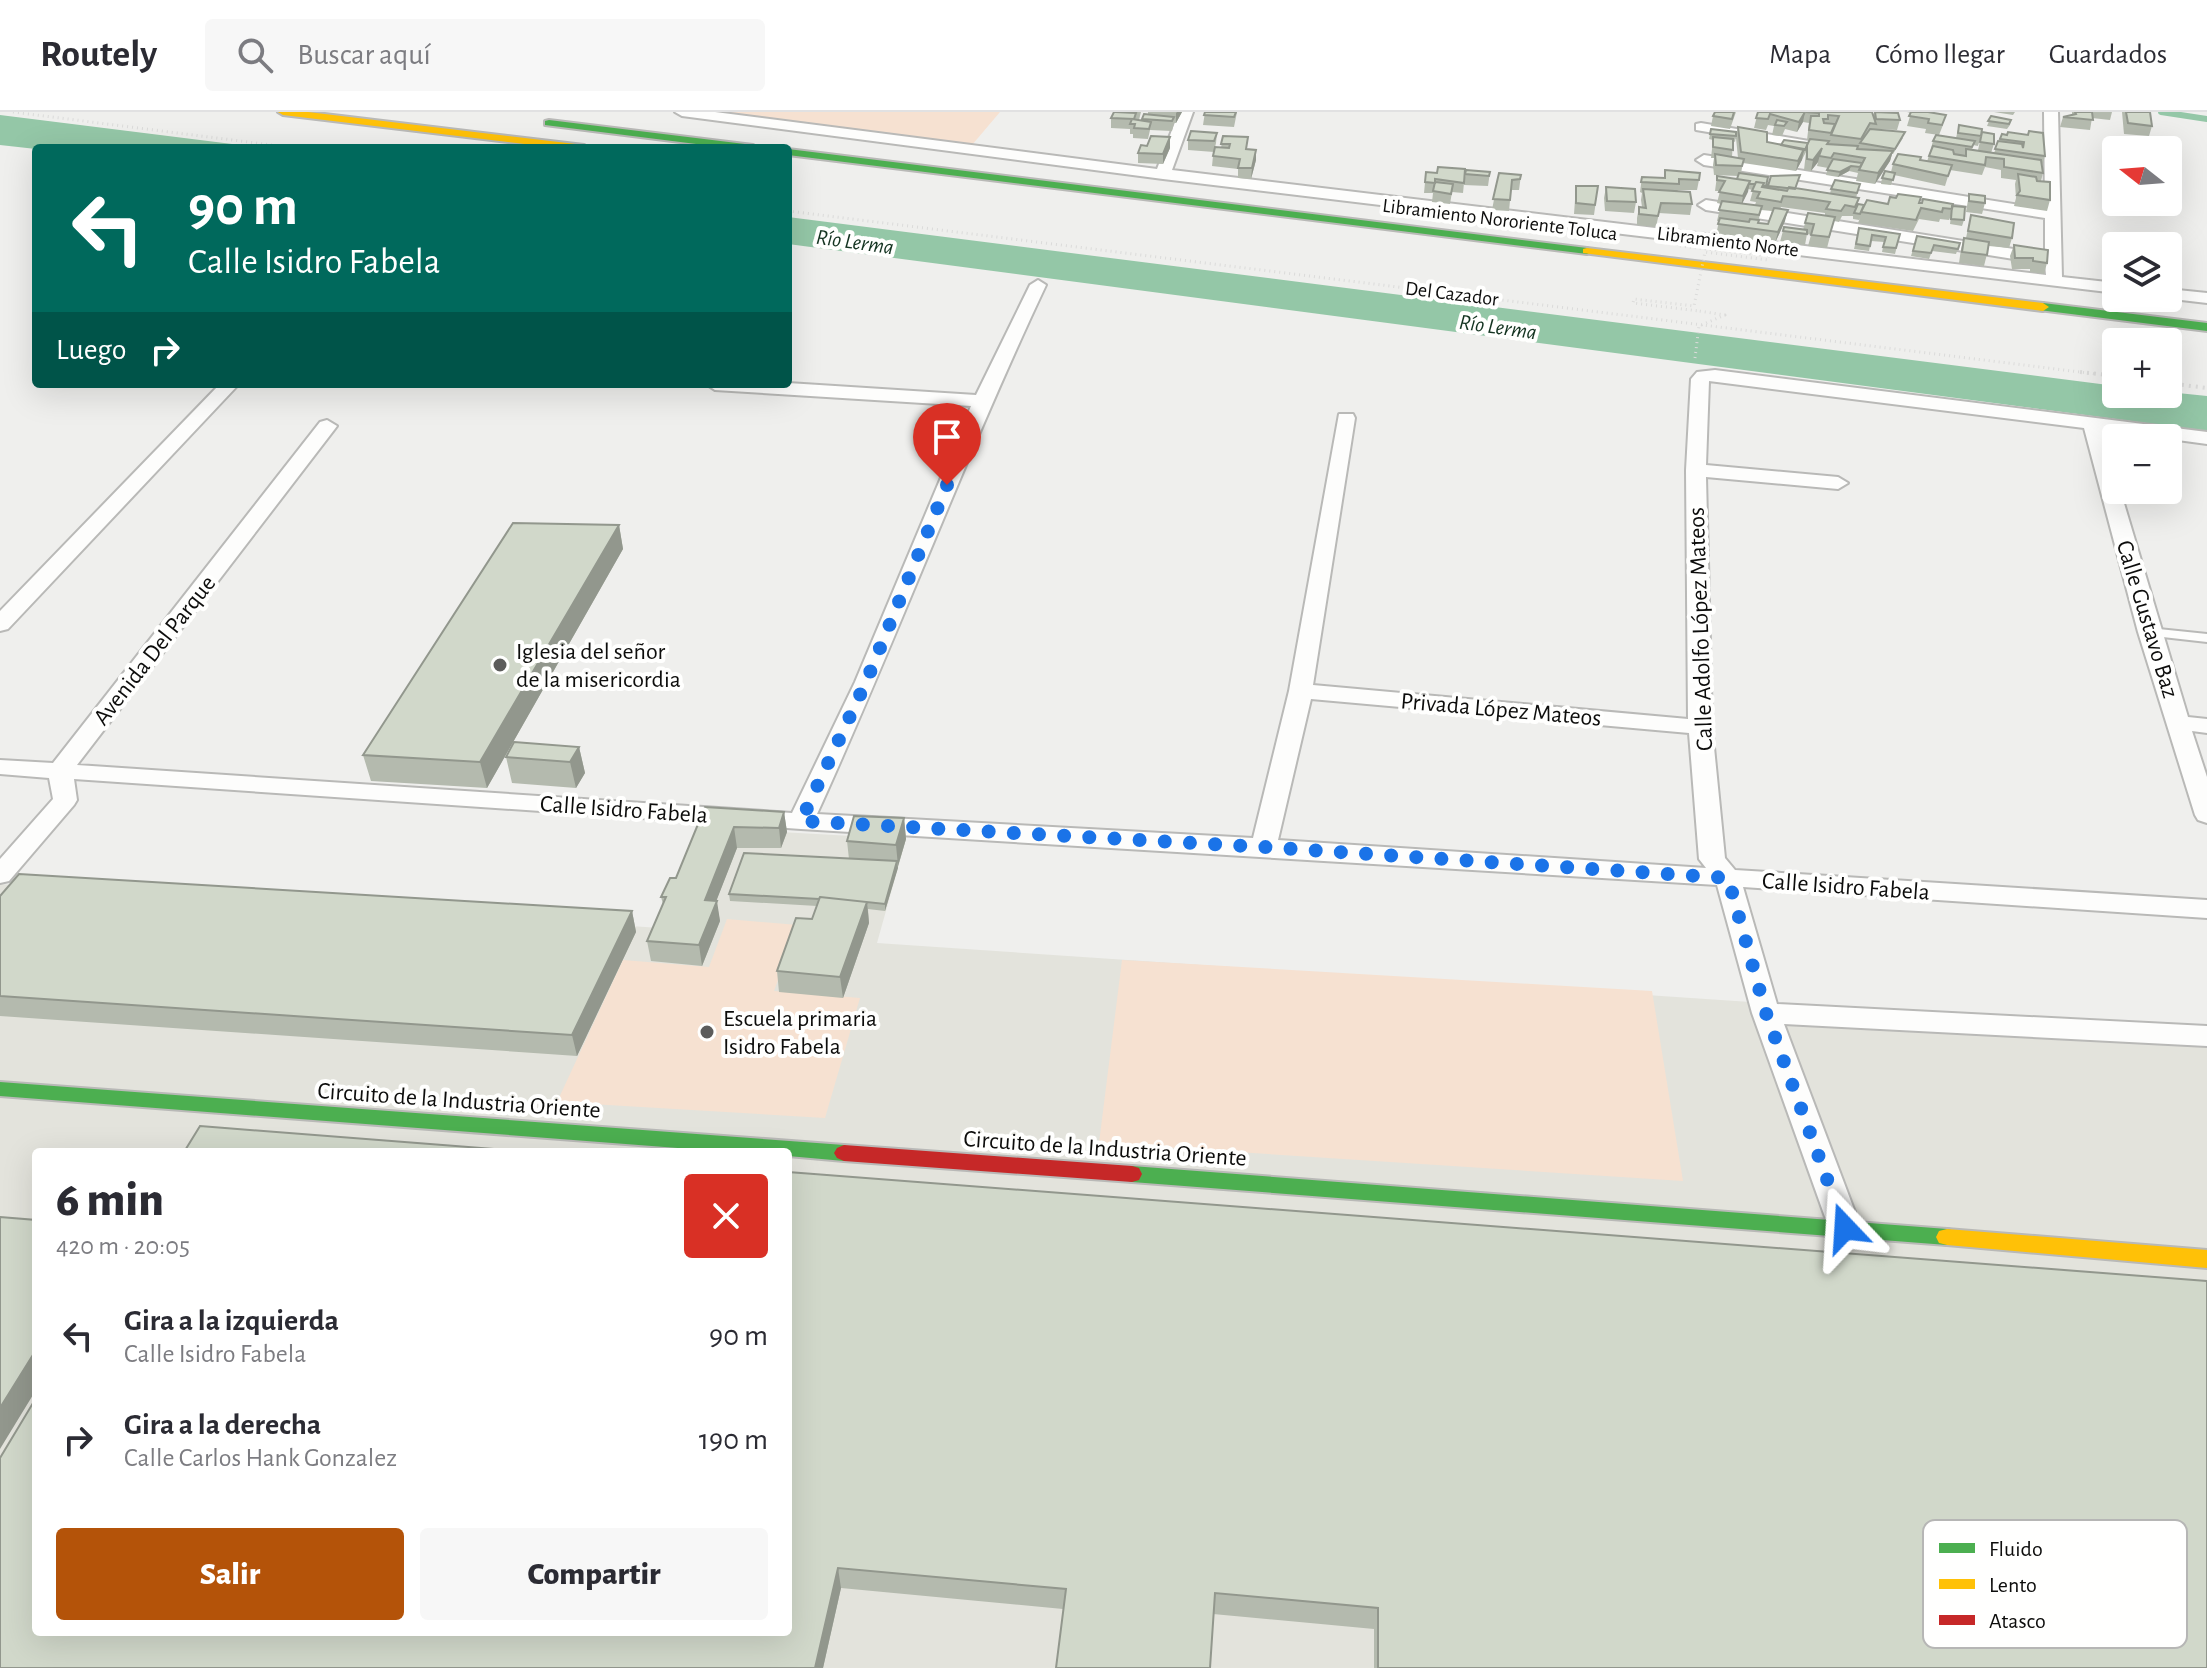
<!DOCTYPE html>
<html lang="es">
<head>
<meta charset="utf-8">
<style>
	:root { --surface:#fff; --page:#f7f7f7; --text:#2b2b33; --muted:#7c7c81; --line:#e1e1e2; --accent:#b45309 }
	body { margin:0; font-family:"Alegreya Sans",sans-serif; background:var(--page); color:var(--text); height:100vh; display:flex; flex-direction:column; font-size:30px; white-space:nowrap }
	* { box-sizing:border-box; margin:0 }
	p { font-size:26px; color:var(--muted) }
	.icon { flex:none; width:44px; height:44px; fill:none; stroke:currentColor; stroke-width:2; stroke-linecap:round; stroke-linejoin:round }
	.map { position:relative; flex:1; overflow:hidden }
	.panel { position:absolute; left:32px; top:1036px; width:760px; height:488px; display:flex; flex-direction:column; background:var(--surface); border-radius:8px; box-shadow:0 8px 32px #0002 }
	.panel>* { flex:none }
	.top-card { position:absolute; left:32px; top:32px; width:760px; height:244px; border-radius:8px; box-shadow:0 8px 32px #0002; background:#00695c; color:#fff; overflow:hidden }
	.needle { width:52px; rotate:287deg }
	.tools { position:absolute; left:2102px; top:24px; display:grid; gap:16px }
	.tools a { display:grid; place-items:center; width:80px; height:80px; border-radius:8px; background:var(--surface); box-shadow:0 8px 32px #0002; font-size:40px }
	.pin { position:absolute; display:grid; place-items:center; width:68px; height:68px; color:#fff; margin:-82px -34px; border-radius:50% 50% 50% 0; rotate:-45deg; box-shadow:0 0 8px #0007 }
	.pin .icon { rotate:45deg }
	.me { position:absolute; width:88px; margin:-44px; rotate:340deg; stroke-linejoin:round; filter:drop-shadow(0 0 6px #0008) }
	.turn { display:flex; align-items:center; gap:28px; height:168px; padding:0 24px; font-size:36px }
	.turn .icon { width:104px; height:104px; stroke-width:2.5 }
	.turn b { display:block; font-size:56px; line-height:68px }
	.then { display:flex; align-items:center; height:76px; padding:0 24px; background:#0003; gap:16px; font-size:30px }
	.round { display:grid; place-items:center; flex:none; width:84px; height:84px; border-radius:8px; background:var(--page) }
	.summary { display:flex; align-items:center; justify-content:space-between; height:136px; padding:0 24px }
	h1 { font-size:48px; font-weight:800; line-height:60px }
	.cta { display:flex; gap:16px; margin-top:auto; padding:16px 24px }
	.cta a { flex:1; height:92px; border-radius:8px; background:var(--accent); color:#fff; font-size:32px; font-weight:800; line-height:92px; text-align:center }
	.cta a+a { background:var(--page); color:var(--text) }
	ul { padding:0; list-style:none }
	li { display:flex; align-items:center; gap:24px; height:104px; padding:0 24px }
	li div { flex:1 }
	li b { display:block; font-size:30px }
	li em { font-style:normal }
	header { display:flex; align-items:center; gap:48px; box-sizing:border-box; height:112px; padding:0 40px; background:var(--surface); border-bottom:2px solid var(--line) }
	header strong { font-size:38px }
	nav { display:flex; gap:44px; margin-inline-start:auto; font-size:28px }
	.search { width:560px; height:72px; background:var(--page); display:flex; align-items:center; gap:20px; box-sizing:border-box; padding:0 28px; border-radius:8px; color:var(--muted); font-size:30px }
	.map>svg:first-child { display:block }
</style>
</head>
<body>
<header>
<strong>Routely</strong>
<div class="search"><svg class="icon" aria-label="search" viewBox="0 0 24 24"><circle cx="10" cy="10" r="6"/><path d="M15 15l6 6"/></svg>Buscar aquí</div>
<nav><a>Mapa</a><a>Cómo llegar</a><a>Guardados</a></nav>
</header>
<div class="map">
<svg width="2207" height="1556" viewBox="0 0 2207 1556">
	<rect width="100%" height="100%" fill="#efefed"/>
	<path fill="#e3e3dc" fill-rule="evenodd" d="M708 716 906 727 877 831 2207 921V1556H0V772L660 816ZM36 1040H788V1520H36Z"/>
	<path fill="#f6e1d1" d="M706 0H1000L972 33Z
		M727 807 798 813 774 879 860 886 825 1006 557 990 623 848 709 855Z
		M1122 848 1652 879 1683 1069 1099 1031Z"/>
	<path fill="#94c7a7" d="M0 3 265 36 36 37 0 33Z
		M788 105 2116 274V282L2168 280 2207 284V319L788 132Z"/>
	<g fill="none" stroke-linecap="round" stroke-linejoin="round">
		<path stroke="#94c7a7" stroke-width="6" d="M2161 0 2207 7"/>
		<defs>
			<path id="lane" d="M2149 516 2207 522V530L2145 523 2143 520Z"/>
			<path id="street" d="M675 0H715L1157 57 1179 0H1193L1172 58 2046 163 2045 152 1706 98 1698 93 1706 88 2045 142V106L1704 53 1696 48 1704 43 2045 97 2044 0H2058L2062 165 2116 171V181L1163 67 682 4Z
				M1701 11 1815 30 1822 34 1815 38 1696 18V12Z
				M1038 168 1046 173C964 347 897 527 817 702L1253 726 1289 579 1339 302H1353L1355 306 1313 573 1688 607 1686 358 1691 267 1697 260 1715 258 2207 320V332L2104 318 2116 363V378H2120L2188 605 2207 607V621L2192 619 2207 665V711L2198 708 2195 703 2138 520 2084 316 1709 269 1706 353 1838 365 1848 371 1838 377 1706 365 1712 615 1725 746 1735 758 2207 788V806L1743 775 1777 892 2207 914V934L1784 912 1861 1116 1856 1124 1845 1128 1834 1124 1829 1116 1752 901 1717 773 801 717 74 667 77 688 74 693 9 769 0 771V747L53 687 49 666 0 662V648L53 651 320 310 327 308 337 314 334 318 77 653 792 701 855 570 971 294 715 278 706 272 788 271 976 283 1030 173ZM1311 587 1689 621 1699 747 1706 756 1278 728Z
				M2168 177 2207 181V191L2164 186H2168Z
				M220 272H239L8 517 0 519V499Z"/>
			<path id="fast" d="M549 8 753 33 758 36H728L545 13V9Z
				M788 37 1587 136 1593 139 1587 142 788 43Z
				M2043 191 2207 211V219L2039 198V192Z
				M0 970 844 1033 851 1036 854 1041 851 1046 844 1049 788 1044V1040H730L0 984Z
				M1132 1054 1947 1117 1955 1119 1958 1125 1955 1131 1947 1133 1132 1070 1125 1068 1122 1062 1125 1056Z"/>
			<path id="slow" d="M278 0H308L584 33 589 36H558L283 3Z
				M1587 136 2043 191 2049 195 2043 199 1583 141V137Z
				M1947 1117 2207 1138V1156L1947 1133 1939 1131 1936 1125 1939 1119Z"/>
			<path id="jam" d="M844 1033 1132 1054 1139 1056 1142 1062 1139 1068 1132 1070 844 1049 837 1046 834 1041 837 1036Z"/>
		</defs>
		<use href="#lane" stroke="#b9b9b7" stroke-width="4"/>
		<use href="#street" stroke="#b9b9b7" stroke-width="4"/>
		<use href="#fast" stroke="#b9b9b7" stroke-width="4"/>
		<use href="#slow" stroke="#b9b9b7" stroke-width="4"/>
		<use href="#jam" stroke="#b9b9b7" stroke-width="4"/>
		<path stroke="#dbdbda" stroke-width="3" stroke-dasharray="1 4" stroke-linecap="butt" d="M13 0 295 36
			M788 99 2096 262
			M1695 246 1699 214 1725 203 1699 199"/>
		<path stroke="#dbdbda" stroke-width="4" stroke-dasharray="2 5" stroke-linecap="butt" d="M2080 260 2116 264
			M2168 271 2207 276"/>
		<use href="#lane" fill="#fdfdfc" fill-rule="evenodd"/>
		<use href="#street" fill="#fdfdfc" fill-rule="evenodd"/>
		<use href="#fast" fill="#4caf50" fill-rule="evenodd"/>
		<use href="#slow" fill="#ffc107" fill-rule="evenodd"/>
		<use href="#jam" fill="#c62828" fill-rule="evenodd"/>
		<path stroke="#dbdbda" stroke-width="3" stroke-dasharray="1 4" stroke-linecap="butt" d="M1680 134 1769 144 1768 148 1705 140 1694 194 1634 187 1633 191 1699 199"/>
	</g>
	<path fill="#b4baae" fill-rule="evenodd" d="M1114 0H1141L1139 8 1142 9 1144 2 1151 3 1148 2V0H1182L1176 11H1174L1172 19 1150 18 1148 27 1133 26V22H1130V17L1111 16V6Z
		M1205 0H1237L1234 15 1203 13Z
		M1736 0 1730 17 1711 14 1713 4Z
		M1758 0H1872L1874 4V0L1900 8 1897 18 1874 17 1903 26 1893 42H1892L1890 49 1875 72 1856 69 1858 61 1849 59 1838 65 1826 63 1828 56 1817 54 1818 50 1811 59 1804 58 1806 40 1796 59 1743 51 1741 61 1768 65 1766 76H1767L1771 64 1796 77 1830 82 1831 77 1860 72 1856 86H1859L1857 94 1919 91 1953 94 1964 108 1962 114 1950 112 1951 104 1949 108 1940 107 1939 110 1919 107 1913 119 1858 111 1860 106 1859 108 1853 107V104H1842L1839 110 1834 109 1827 136 1808 134 1811 123 1807 122 1805 133 1780 130 1784 115 1803 118 1808 101 1825 104V101L1781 95 1780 97 1785 109 1775 131 1716 123 1719 109H1717L1721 92 1717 91 1720 79H1715L1717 64 1737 67 1738 64 1714 63 1713 53 1714 46H1711L1713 28 1709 27 1711 17 1736 24 1735 30 1733 29 1732 45 1738 46 1736 26 1738 15 1767 30 1781 33 1808 31 1809 28H1807L1809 11 1803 10 1797 20 1785 17 1782 24 1772 23 1774 14 1768 13 1766 18 1754 16ZM1748 77 1753 78 1750 89 1756 90 1755 93 1742 92ZM1761 98 1772 99 1768 112 1758 111Z
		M1907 0H1928L1943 13 1939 23 1925 21 1926 17 1907 14 1911 1Z
		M1994 0H2015L2013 3Z
		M2072 0H2112L2110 8 2092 6 2090 18 2060 15 2063 5 2072 3Z
		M2122 0H2150L2152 14 2149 24 2124 22Z
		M1991 4 2011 8 2010 13 2007 17 1987 14Z
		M1959 13 1981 24 1978 34 1973 33 1972 38H1978L1982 20 1994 32 1991 41H1994L2002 22 2028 23 2045 44 2042 54 2043 61 2041 69 2050 88 2047 99 2014 94 2016 86 2015 72 2016 68 2001 66V58L1985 55 1982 63 1950 58 1945 74 1894 63 1891 73 1881 72 1882 66 1891 60 1893 52 1920 48 1927 50 1933 29 1956 26Z
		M1217 21 1216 31 1214 40 1188 38V28Z
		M1223 24 1247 37 1256 48 1251 67 1238 66V57L1212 54 1213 44 1221 36Z
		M1170 36 1163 52 1138 51V41Z
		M1466 58 1490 60 1488 74 1464 73Z
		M1665 58 1699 68 1697 78H1678L1677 79 1692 92 1690 103 1659 101 1656 115 1637 113V106L1639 95H1642L1641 88 1642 81 1640 80 1642 65 1664 66Z
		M1426 60 1464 71 1463 81 1452 80 1450 92 1432 90 1433 81H1424Z
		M1499 61 1521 63 1519 78H1511L1509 99 1492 98Z
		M1576 74H1598L1594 103 1574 102Z
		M1606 75 1636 90 1634 101 1605 99 1604 86Z
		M1969 82 1985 91 1982 102 1966 100Z
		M1971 103 2012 126 2009 136 1989 134 1984 154 1959 151 1961 137 1964 126H1966Z
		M1859 116 1900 122 1895 142 1882 140 1884 130 1871 129 1869 139 1854 137Z
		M1917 124 1960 131 1956 142 1932 139 1929 147 1911 144Z
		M2014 133 2047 151 2044 162 2030 160V157H2012L2010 144Z
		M619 413 623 437 487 676 371 669 363 643Z
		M579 635 585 661 576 676 512 671 506 645Z
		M705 695 784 700 787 720 781 736H737L716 789 720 809 702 854 651 849 647 829 663 792 661 785 676 766Z
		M904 706 906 727 885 799 868 797 869 811 843 886 779 880 777 859 812 807 817 794 730 789 729 782 849 747 847 729Z
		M0 784 632 799 636 820 577 944 0 904Z
		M788 1060 2207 1556H1374V1517L1213 1502 1063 1497 841 1476 823 1556H0Z"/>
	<path fill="#92978d" d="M1177 0H1182L1176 11V1Z
		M1805 0 1803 10 1797 20 1799 10Z
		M1170 25V36L1163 52V42Z
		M1822 36 1818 50 1811 59 1813 48Z
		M1804 37 1802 48 1796 59 1798 49Z
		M1256 38V48L1251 67 1252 56Z
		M1893 39 1890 49 1875 72 1878 61Z
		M1851 54 1849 59 1838 65 1840 60Z
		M1750 69 1748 80 1741 94 1743 84Z
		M1788 98 1785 109 1775 131 1778 120Z
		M619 413 623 437 487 676 480 650Z
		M579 635 585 661 576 676 570 650Z
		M784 700 787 720 781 736 779 716Z
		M904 706 906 727 898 754 896 733Z
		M734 715 737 736 712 800 717 789 720 809 702 854 699 833 705 788Z
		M897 749 898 756 885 799V792Z
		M867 790 869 811 843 886 840 865Z
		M632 799 636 820 577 944 572 923Z
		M36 1238V1278L0 1337V1296Z
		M838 1456 841 1476 823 1556H815Z"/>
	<path fill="#d1d8ca" stroke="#92978d" stroke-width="2" d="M1114 0H1115L1136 1 1134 7 1111 6Z
		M1205 0H1236L1234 5 1204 3Z
		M1715 0H1734L1732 7 1713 4Z
		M1758 0H1805L1799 10 1770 2 1768 7 1756 6Z
		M1806 0H1872L1876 12 1870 11 1861 27 1831 23 1839 4 1828 3V7H1823L1824 11 1835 12 1831 21 1809 18 1811 4H1819V1Z
		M1875 0 1898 1 1900 8 1876 7Z
		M1911 0H1928L1946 3 1942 13 1928 11 1929 7 1909 4Z
		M2075 0H2092L2093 8 2063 5 2076 2Z
		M2126 0H2150L2152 14 2128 11Z
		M1144 2 1174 5 1172 9 1142 7Z
		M1991 4 2011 8 2009 12 1988 9Z
		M1132 7 1151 10 1149 17 1134 16 1135 12H1130Z
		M1777 8 1787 10 1784 14 1775 13Z
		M1959 13 1982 17 1981 24 1958 21Z
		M1738 15 1767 20V30L1804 37 1798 49 1741 40Z
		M1711 17 1736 20V24L1710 22Z
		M1870 17 1905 20 1895 37 1860 31Z
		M1191 19 1217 21 1214 29 1188 28Z
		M2029 19 2043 21 2045 44 1995 37 1998 29 2022 32 2023 36 2024 30 2000 27 2002 22 2007 23 2008 20 2028 23Z
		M1982 20 1994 22V32L1980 30Z
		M1936 23 1975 29 1972 35 1933 29Z
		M1151 24 1170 25 1163 42 1138 41 1141 33 1147 34Z
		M1223 24 1248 25 1246 37 1256 38 1252 56H1238L1240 47 1213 44 1215 35 1229 36 1230 32H1221Z
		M1713 25 1733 27V38L1713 35Z
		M1810 27 1829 29 1827 32 1858 34 1857 37 1893 39 1878 61 1859 58 1865 46 1834 41 1831 46 1819 44 1822 36 1813 48 1807 47V33Z
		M1784 28 1808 31 1805 38H1804L1781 33Z
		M1933 34 1953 38 1954 42 1966 44V37L2041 48 2043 61 2004 55V47L1986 45 1985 53 1929 44Z
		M1715 42 1744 47 1742 54 1716 53Z
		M1898 42 1921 45 1920 48 1952 53 1948 64 1893 52Z
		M1833 47 1862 51 1860 55 1851 54 1840 60 1827 58Z
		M1438 55 1465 57 1464 71 1435 67V71L1425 70 1426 60 1437 61Z
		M1466 58 1490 60 1489 64 1465 62Z
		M1665 58 1700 61 1699 68 1679 67V72L1641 70 1642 65 1665 66Z
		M1885 59 1895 61 1893 68 1882 66Z
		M1499 61 1521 63 1520 67 1512 68 1510 88 1493 87Z
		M1739 61 1768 65 1766 74H1763L1764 71 1756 70 1755 72H1749L1750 69 1737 67Z
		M2018 62 2036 65 2037 69 2050 70V88L2017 83 2020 79Z
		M1800 63 1795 77 1768 74 1771 64Z
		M1717 64 1750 69 1743 84 1719 80 1725 69 1717 68Z
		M1835 68 1860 72 1857 81 1831 77Z
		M1435 70 1453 72 1451 82 1433 79Z
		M1756 70 1764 71 1762 75 1787 79 1789 75 1859 86 1855 95 1845 93 1841 99 1826 97 1830 90 1803 86 1783 84 1781 90 1757 86 1760 80 1752 79Z
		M1576 74H1598L1595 93 1576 91Z
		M1606 75 1635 77 1636 90 1607 89Z
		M1643 77 1690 80 1692 92 1661 91 1658 104 1639 102V95L1646 96Z
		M1898 82 1921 85 1919 91H1922L1923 87 1953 92 1952 97 1943 96 1942 100 1921 96 1916 108 1861 100 1867 88 1888 92 1890 85 1896 86Z
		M1969 82 1985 84V91L1969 89Z
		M1722 89 1762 94 1759 103 1719 98Z
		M1858 92 1864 93 1860 102 1854 101Z
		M1952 94 1965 95 1964 108 1951 107Z
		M1774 96 1788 98 1778 120 1718 112 1720 106 1749 110 1750 107 1759 108 1758 111 1768 112Z
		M1808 101 1835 105 1829 125 1811 123 1814 112 1805 111Z
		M1971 103 2014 111 2012 126 1968 119Z
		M1784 115 1807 118V122L1783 119Z
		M1859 116 1900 122 1896 136 1883 135 1886 125 1872 123 1870 134 1856 132Z
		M1917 124 1960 131 1958 137 1934 133 1931 141 1913 139Z
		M1964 126 1989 130 1987 143 1962 140Z
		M2014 133 2048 138 2047 151 2033 149V146H2015Z
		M513 411 619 413 480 650 363 643Z
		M514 630 579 635 570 650 506 645Z
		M705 695 784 700 779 716 734 715 705 788 717 789 699 833 647 829 666 785H661L670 766H676Z
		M854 704 904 706 896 733 847 729Z
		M744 741 897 749 885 792 820 785 819 787 729 782Z
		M19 762 632 799 572 923 0 884V784Z
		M820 785 867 790 840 865 777 859 796 806 812 807Z
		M200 1014 532 1040H184Z
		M788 1060 2207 1169V1556H1378V1496L1215 1481 1210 1556H1056L1066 1477 838 1456 815 1556H0V1346L36 1286V1520H788Z
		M0 1105 36 1108V1238L0 1296Z"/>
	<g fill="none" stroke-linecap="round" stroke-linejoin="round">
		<path stroke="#1a73e8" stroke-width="14" stroke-dasharray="0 25.2" d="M947 373 866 570 801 709 1264 735 1728 766 1766 901 1845 1116"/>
	</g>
	<g fill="#5c5c5b" stroke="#fffffe" stroke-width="3">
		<circle cx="500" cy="553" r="8"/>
		<circle cx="707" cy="920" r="8"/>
	</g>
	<g text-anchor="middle" stroke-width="8" stroke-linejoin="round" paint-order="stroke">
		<g font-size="20" fill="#0d0d0c" stroke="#fffffe">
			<text transform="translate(1500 107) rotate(7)" y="7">Libramiento Nororiente Toluca</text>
			<text transform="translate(1728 129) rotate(7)" y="7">Libramiento Norte</text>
			<text transform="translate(1452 181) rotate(7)" y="7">Del Cazador</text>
		</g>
		<g font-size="22" font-style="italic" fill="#133320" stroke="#fffffe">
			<text transform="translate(855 129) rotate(8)" y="8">Río Lerma</text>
			<text transform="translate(1498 214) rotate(8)" y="8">Río Lerma</text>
		</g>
		<g font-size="24" fill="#0d0d0c" stroke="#fffffe">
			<text transform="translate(2148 507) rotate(73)" y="8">Calle Gustavo Baz</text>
			<text transform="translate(1700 517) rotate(-92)" y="8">Calle Adolfo López Mateos</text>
			<text transform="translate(154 538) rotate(-52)" y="8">Avenida Del Parque</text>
			<text transform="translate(1501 597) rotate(5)" y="8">Privada López Mateos</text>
			<text transform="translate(624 697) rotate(4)" y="8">Calle Isidro Fabela</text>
			<text transform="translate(1846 774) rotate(4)" y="8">Calle Isidro Fabela</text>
			<text transform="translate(459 988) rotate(4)" y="8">Circuito de la Industria Oriente</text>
			<text transform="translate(1105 1036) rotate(4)" y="8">Circuito de la Industria Oriente</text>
		</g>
		<g font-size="24" fill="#0d0d0c" stroke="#fffffe" text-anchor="start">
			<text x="516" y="547">Iglesia del señor<tspan x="516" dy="28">de la misericordia</tspan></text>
			<text x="723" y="914">Escuela primaria<tspan x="723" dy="28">Isidro Fabela</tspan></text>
		</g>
	</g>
	<rect x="1923" y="1408" width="264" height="128" rx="12" fill="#fffffe" stroke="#b6b6b5" stroke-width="2"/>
	<rect x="1939" y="1431" width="36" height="10" fill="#4caf50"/>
	<rect x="1939" y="1467" width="36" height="10" fill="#ffc107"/>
	<rect x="1939" y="1503" width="36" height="10" fill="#c62828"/>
	<g font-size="22" fill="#0d0d0c">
		<text x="1989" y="1444">Fluido</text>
		<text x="1989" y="1480">Lento</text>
		<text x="1989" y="1516">Atasco</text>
	</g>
</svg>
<div class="tools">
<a><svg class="needle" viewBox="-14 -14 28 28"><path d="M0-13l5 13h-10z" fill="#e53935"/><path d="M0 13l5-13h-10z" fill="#7c7c81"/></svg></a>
<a><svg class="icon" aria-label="layers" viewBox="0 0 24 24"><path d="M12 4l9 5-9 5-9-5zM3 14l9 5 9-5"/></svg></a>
<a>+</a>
<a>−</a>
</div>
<div class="pin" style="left:947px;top:373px;background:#d93025"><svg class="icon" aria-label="arrive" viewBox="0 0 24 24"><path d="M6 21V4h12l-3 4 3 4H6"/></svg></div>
<svg class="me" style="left:1845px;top:1116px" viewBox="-20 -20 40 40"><path d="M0-17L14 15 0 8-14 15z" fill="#1a73e8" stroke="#fff" stroke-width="4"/></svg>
<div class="top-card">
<div class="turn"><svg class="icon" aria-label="left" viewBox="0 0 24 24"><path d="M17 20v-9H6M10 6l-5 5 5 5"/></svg><div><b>90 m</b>Calle Isidro Fabela</div></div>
<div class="then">Luego<svg class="icon" aria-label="right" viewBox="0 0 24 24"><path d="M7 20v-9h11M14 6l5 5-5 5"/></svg></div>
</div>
<section class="panel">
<div class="summary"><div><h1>6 min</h1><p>420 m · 20:05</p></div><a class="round" style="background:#d93025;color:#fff"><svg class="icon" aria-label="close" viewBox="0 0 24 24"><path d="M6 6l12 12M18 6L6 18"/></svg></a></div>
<ul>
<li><svg class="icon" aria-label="left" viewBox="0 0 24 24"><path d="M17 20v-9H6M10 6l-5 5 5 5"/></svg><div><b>Gira a la izquierda</b><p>Calle Isidro Fabela</p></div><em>90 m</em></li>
<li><svg class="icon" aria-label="right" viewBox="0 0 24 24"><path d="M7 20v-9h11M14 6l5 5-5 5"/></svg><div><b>Gira a la derecha</b><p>Calle Carlos Hank Gonzalez</p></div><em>190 m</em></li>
</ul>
<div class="cta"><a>Salir</a><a>Compartir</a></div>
</section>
</div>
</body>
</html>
